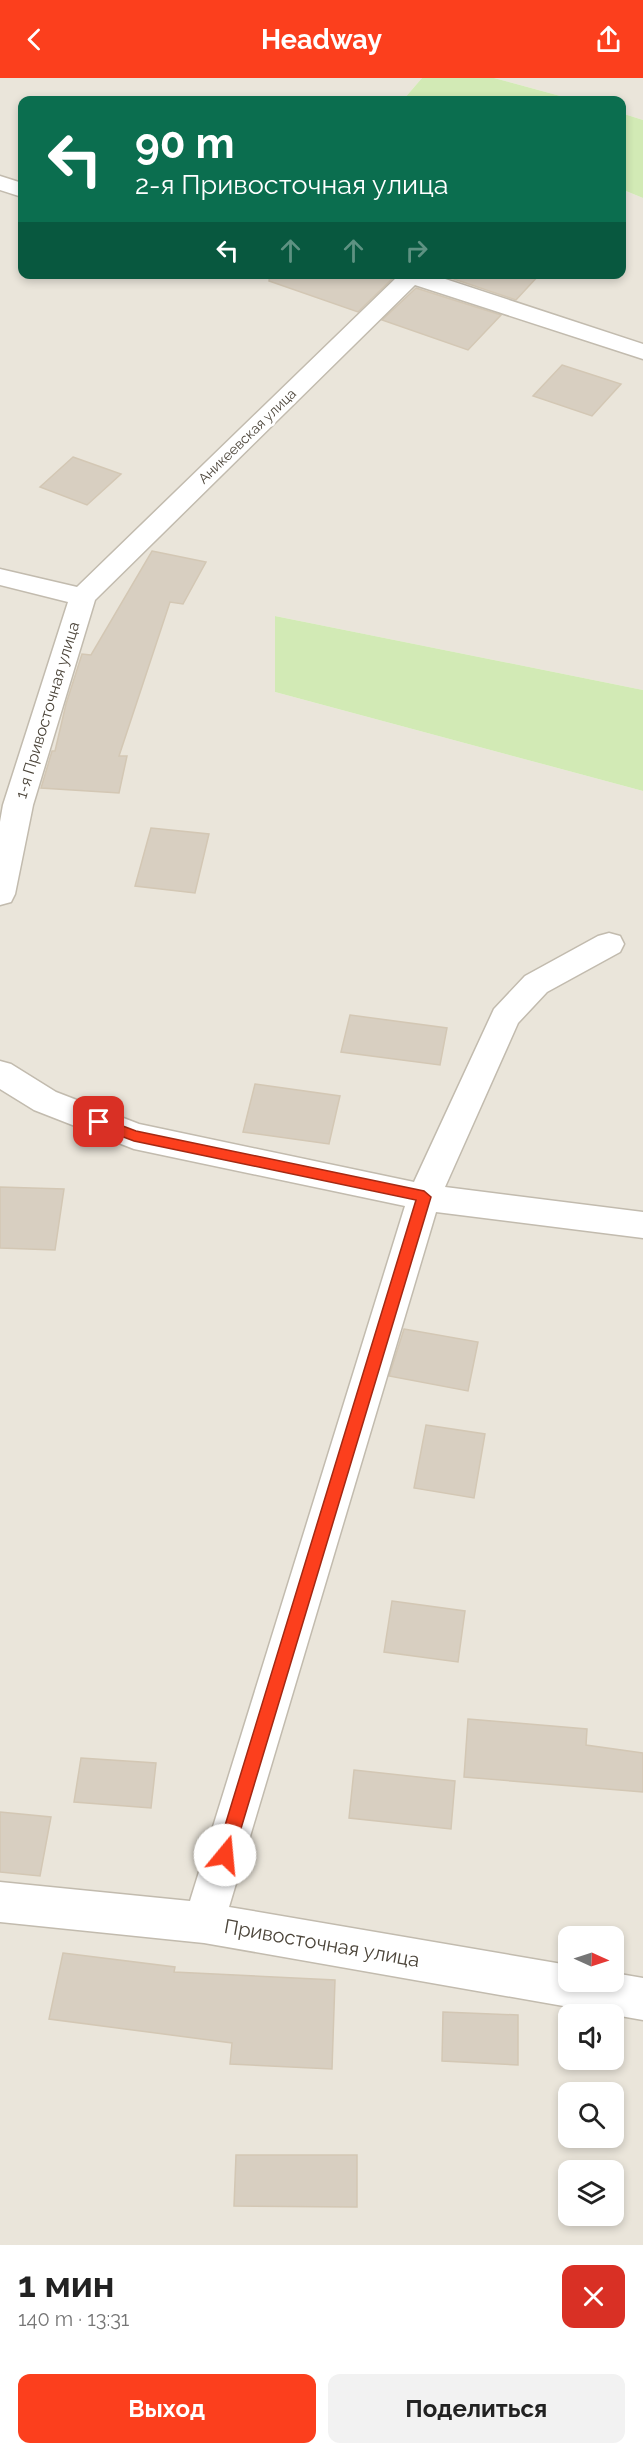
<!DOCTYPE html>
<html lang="ru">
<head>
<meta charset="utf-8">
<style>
	:root { --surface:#fff; --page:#f2f2f2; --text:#222; --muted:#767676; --accent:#fc3f1d }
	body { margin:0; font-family:Raleway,sans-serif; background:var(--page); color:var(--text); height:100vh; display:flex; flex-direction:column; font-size:22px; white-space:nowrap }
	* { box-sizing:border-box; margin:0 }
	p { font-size:20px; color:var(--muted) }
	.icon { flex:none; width:33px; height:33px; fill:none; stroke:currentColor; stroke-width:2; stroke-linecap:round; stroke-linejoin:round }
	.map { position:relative; height:2167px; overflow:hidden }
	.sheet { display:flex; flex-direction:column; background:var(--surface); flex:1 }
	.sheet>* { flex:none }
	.banner { position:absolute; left:18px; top:18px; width:608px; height:183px; border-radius:12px; box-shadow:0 3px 9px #0003; background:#0b6e4f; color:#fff; overflow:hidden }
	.needle { width:39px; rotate:93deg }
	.controls { position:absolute; left:558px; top:1848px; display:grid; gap:12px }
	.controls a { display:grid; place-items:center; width:66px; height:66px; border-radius:12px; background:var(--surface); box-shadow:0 3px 9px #0003; font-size:30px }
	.pin { position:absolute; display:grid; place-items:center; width:51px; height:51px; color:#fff; margin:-26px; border-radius:12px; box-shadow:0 3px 9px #0006 }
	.me { position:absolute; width:66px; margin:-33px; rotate:17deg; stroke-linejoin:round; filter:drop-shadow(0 0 4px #0008) }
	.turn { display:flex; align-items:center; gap:21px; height:126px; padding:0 18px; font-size:27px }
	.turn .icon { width:78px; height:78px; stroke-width:2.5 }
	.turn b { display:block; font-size:42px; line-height:51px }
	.lanes { display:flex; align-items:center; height:57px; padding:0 18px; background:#0003; justify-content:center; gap:30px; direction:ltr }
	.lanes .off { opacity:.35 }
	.round { display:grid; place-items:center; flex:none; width:63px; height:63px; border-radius:12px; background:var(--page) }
	.head { display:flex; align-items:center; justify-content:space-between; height:102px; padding:0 18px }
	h1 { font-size:36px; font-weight:700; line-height:45px }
	.primary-button { display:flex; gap:12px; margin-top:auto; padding:12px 18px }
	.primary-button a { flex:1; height:69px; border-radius:12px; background:var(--accent); color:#fff; font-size:24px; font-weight:700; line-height:69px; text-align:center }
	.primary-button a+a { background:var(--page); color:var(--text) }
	header { display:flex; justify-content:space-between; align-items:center; height:78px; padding:0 18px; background:var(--accent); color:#fff; font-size:27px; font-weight:700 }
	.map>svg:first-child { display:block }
</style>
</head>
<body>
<header><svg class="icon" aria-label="back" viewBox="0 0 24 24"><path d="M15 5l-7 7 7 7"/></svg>Headway<svg class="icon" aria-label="share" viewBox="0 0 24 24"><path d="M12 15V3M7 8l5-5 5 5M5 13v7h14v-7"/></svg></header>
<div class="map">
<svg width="643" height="2167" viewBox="0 0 643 2167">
	<rect width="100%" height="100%" fill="#f6f3ec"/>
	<path fill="#eae5da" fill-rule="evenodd" d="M0 0H422L403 22H22V196H621V111L643 120V612L275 538V614L643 713V2167H0ZM568 1858H614V1904H568ZM568 1936H614V1982H568ZM568 2014H614V2060H568ZM568 2092H614V2138H568Z
		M494 0H643V42L621 35V22H575Z"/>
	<path fill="#d2eab5" d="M422 0H494L575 22H403Z
		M621 35 643 42V120L621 111Z
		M275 538 643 612V713L275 614Z"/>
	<path fill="#d8cfc1" stroke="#d3c7b4" stroke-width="1.5" d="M270 196H392L393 200 358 234 269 203Z
		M439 196H540L516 222Z
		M416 210 501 237 468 272 382 242Z
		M562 287 621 306 592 338 533 318Z
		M73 379 121 396 87 427 40 409Z
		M152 473 206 484 183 526 170 524 119 678H127L119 715 41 710 52 673H55L66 626 82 576 91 577Z
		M151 750 209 756 195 815 135 808Z
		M350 937 447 950 440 987 341 974Z
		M255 1006 340 1018 329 1066 243 1054Z
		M0 1109 64 1111 55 1172 0 1170Z
		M404 1251 478 1264 468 1313 389 1298Z
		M426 1347 485 1356 474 1420 414 1410Z
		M392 1523 465 1533 458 1584 384 1574Z
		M468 1641 587 1651 586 1667 643 1675V1714L464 1699Z
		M81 1680 156 1685 151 1730 74 1724Z
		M354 1692 455 1703 451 1751 349 1740Z
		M0 1734 51 1739 40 1798 0 1794Z
		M63 1875 175 1889 174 1894 335 1902 332 1991 230 1986 232 1965 49 1941Z
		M443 1934 518 1937V1987L442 1983Z
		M236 2077H357V2129L234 2128Z"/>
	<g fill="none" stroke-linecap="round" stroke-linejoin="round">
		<defs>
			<path id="minor" d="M0 98 22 105V119L0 112Z
				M394 196H430L643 266V281L415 207 95 522 33 727 15 816 11 824 0 827V744L3 727 68 524 0 507V491L77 509 396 200Z
				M609 855 620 858 624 866 620 874 547 914 518 945 445 1109 643 1134V1160L436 1134 229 1829 568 1887V1904H614V1895L643 1900V1942L204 1865 0 1844V1804L190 1823 405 1128 134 1071 34 1032 0 1011V983L11 986 56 1014 139 1046 414 1104 494 931 525 898 598 858Z"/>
		</defs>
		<use href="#minor" stroke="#c2bbae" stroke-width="3"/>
		<use href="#minor" fill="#fff" fill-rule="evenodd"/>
	</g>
	<path fill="#fc3f1d" stroke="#a42913" stroke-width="1.5" d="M99 1039 136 1053 424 1113 431 1119 233 1777 231 1782 225 1785 219 1782 216 1777 416 1122 134 1063 94 1048 92 1044 94 1040Z"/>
	<g text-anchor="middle" stroke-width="6" stroke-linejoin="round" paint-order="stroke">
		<g font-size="14" fill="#4b4439" stroke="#fff">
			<text transform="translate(247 358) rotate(-44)" y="5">Аникеевская улица</text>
		</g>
		<g font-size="16" fill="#4b4439" stroke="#fff">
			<text transform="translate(47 632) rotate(-73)" y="6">1-я Привосточная улица</text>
		</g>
		<g font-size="20" fill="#4b4439" stroke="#fff">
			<text transform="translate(322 1865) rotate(10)" y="7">Привосточная улица</text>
		</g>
	</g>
</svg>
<div class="controls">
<a><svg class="needle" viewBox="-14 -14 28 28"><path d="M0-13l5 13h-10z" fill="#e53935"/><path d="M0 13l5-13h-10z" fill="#767676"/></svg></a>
<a><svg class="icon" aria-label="sound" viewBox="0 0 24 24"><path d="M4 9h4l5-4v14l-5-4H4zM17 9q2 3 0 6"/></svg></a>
<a><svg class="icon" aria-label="search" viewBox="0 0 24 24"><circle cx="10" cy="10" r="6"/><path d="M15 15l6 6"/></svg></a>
<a><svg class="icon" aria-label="layers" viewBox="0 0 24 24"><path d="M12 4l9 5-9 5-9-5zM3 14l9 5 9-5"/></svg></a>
</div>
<div class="pin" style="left:99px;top:1044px;background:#d93025"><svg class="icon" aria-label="arrive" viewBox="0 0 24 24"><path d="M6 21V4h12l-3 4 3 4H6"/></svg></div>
<svg class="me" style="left:225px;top:1777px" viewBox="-20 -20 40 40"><circle r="19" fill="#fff"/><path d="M0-13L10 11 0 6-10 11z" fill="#fc3f1d"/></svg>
<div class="banner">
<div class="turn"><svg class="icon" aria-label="left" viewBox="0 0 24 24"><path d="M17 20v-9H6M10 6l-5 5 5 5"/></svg><div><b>90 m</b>2-я Привосточная улица</div></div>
<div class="lanes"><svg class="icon" aria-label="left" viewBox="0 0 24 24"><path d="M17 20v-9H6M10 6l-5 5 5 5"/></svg><svg class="icon off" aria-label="ahead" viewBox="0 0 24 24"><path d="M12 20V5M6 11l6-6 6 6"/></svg><svg class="icon off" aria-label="ahead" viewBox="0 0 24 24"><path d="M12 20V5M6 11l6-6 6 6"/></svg><svg class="icon off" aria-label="right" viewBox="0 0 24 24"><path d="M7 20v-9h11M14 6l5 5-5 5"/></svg></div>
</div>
</div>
<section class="sheet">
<div class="head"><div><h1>1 мин</h1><p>140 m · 13:31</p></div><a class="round" style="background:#d93025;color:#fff"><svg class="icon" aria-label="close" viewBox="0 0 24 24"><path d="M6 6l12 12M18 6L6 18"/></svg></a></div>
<div class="primary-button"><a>Выход</a><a>Поделиться</a></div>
</section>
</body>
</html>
